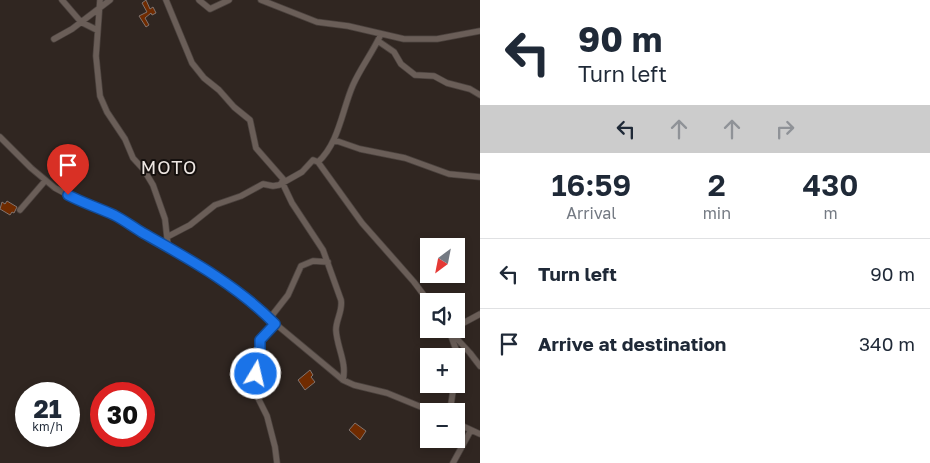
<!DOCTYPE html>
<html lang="en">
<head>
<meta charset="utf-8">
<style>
	:root { --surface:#fff; --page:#f2f2f3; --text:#1f2937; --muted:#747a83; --line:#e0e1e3 }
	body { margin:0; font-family:"Golos Text",sans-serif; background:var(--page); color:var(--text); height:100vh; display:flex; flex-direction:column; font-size:19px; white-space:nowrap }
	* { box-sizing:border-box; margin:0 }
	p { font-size:16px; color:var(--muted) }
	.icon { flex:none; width:28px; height:28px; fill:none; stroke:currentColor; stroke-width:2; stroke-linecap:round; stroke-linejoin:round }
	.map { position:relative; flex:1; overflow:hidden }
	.side { display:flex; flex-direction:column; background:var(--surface); width:450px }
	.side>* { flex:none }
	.banner { background:#fff; color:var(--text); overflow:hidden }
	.needle { width:32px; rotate:212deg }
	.controls { position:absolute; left:420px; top:238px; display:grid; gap:10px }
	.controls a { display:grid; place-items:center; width:45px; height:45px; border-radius:0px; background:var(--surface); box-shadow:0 2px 8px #0003; font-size:25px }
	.speed { position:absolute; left:15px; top:382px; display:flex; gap:10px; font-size:25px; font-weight:700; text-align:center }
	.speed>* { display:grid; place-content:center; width:65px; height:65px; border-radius:50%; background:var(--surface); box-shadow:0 2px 8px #0003; line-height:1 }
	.speed small { font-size:12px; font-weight:400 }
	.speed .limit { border:8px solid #d22; background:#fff; color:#111 }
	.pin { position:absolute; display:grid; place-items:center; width:42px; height:42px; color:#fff; margin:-51px -21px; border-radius:50% 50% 50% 0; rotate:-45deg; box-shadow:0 0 5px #0007 }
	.pin .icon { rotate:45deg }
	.me { position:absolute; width:55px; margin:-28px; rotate:9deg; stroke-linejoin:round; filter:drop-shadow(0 0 4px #0008) }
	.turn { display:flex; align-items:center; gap:18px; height:105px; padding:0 15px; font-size:22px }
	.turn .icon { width:65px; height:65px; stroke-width:2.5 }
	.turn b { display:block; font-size:35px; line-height:42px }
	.lanes { display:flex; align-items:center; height:48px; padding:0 15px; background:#0003; justify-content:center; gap:25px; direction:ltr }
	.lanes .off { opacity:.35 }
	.eta { display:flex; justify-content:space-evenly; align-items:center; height:85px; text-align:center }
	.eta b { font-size:30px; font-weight:600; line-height:35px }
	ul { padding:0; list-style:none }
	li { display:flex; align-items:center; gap:15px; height:70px; padding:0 15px; border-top:1px solid var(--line) }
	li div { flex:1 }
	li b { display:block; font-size:19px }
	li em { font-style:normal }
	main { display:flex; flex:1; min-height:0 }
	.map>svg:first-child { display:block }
</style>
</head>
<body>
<main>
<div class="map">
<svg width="480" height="463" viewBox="0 0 480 463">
	<rect width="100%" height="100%" fill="#302621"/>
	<path fill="#702b00" stroke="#81746f" d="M146 0 150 9 153 7 156 13 152 15 151 13 145 18 149 25 146 27 139 16 147 12 142 3Z
		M7 201 17 207 14 213 12 212 10 215 0 209 2 202 5 204Z
		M310 370 313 375 311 377 315 382 305 390 298 380Z
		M355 423 366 431 360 440 349 430Z"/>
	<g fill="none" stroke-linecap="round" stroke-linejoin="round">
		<defs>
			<path id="minor" d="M62 0 81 22 97 30
				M100 0 96 56 100 96 107 112 125 139 133 158 144 170 153 185 165 219 168 246
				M166 0 192 63 204 78 219 90 234 107 250 120 256 148 284 180
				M199 0 210 9 229 0
				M261 0 317 22 348 26 404 39H437L480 31
				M54 39 72 29 110 0
				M378 41 394 52 401 64 415 75 434 76 447 83 470 89 480 95
				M0 137 31 168 55 188 83 203 115 216 168 246 193 261 236 291 343 380 354 385 387 393 431 411
				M334 140 360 149 405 158 449 174 480 177
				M318 162 362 223 414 282 429 302
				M282 182 292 203 323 250 341 300C343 311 336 319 336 330 337 348 347 362 343 380
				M20 210 45 181
				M167 237 190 225 215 205 241 196 263 184 273 186 279 185 302 172 313 160 318 162C339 143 342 110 353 85 361 67 373 52 381 34
				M270 318 288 295 301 266 313 261 328 262
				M275 324 260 340V362L255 379V386L259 400 267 416 275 447 277 463
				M456 327 480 314
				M452 329 449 330 470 353 480 366
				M450 333 458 355 456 370
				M450 411 454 384
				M456 423 480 434
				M453 463 471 430"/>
		</defs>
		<use href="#minor" stroke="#4b423e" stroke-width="7"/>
		<use href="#minor" stroke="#6a5e58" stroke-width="5.5"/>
	</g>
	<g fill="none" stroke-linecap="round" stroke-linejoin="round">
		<defs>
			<path id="route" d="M68 195C83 203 99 208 114 215 124 220 133 227 143 233 189 259 237 285 275 324L260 340V362L256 374"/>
		</defs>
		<use href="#route" stroke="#114b97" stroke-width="12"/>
		<use href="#route" stroke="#1a73e8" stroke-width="9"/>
	</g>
	<g text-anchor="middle" stroke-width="4" stroke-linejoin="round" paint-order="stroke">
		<g font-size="18" letter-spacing="1" fill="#ece5e1" stroke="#15100e">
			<text x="169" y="174">MOTO</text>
		</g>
	</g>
</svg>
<div class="controls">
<a><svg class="needle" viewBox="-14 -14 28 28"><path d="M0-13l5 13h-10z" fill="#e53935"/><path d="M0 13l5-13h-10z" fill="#747a83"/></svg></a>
<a><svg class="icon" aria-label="sound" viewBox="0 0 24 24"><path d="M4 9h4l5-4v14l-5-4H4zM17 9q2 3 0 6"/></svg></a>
<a>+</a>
<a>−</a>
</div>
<div class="speed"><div>21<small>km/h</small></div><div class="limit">30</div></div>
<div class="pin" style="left:68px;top:195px;background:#d93025"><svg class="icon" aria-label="arrive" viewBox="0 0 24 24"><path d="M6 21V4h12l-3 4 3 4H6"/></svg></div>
<svg class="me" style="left:256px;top:374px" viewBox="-20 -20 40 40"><circle r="17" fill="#1a73e8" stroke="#fff" stroke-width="3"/><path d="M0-11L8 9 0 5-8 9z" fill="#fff"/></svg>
</div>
<section class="side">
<div class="banner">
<div class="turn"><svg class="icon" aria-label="left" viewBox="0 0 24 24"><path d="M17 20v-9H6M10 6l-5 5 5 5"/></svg><div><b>90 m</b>Turn left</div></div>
<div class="lanes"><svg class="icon" aria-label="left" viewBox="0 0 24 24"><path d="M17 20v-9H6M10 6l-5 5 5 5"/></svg><svg class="icon off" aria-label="ahead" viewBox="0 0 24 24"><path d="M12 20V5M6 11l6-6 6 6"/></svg><svg class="icon off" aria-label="ahead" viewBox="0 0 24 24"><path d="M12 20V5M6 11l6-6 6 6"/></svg><svg class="icon off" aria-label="right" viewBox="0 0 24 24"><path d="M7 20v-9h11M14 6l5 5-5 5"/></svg></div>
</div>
<div class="eta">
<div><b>16:59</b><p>Arrival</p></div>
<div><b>2</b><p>min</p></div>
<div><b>430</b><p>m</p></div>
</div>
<ul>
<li><svg class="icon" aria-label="left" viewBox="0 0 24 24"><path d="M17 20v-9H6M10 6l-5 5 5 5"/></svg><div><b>Turn left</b></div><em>90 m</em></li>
<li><svg class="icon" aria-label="arrive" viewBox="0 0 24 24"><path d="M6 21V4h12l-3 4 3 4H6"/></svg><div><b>Arrive at destination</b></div><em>340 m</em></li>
</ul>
</section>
</main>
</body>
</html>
